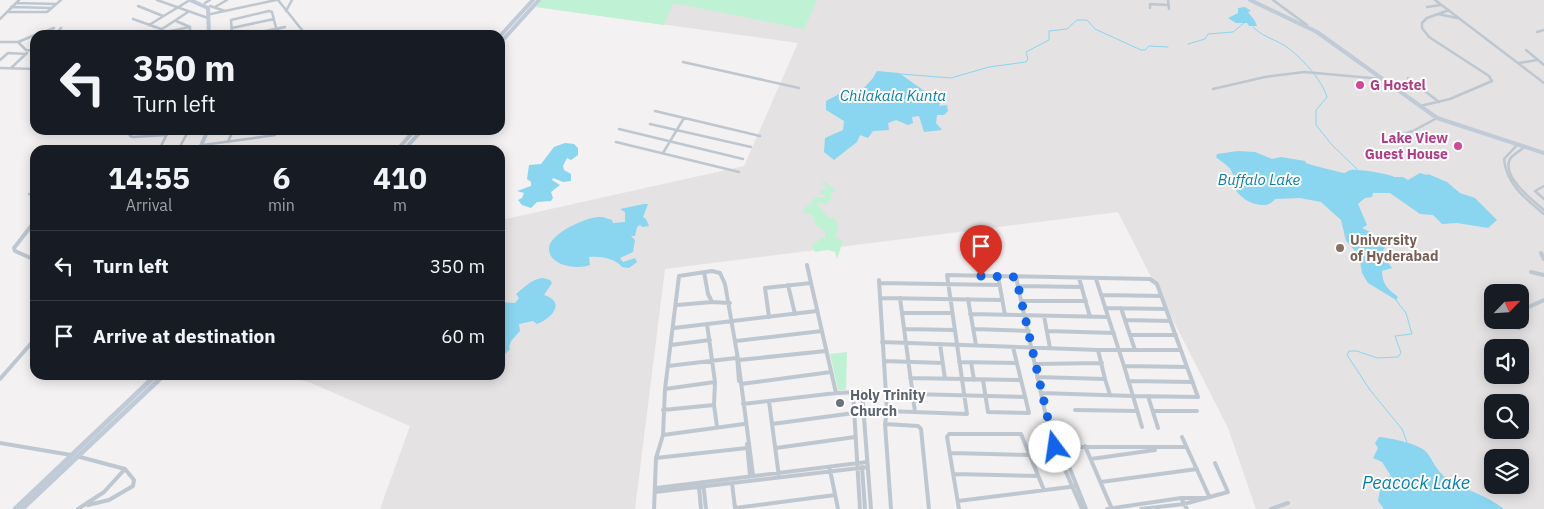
<!DOCTYPE html>
<html lang="en">
<head>
<meta charset="utf-8">
<style>
	:root { --surface:#171b24; --page:#242831; --text:#f1f3f6; --muted:#9ea1a6; --line:#363941 }
	body { margin:0; font-family:"IBM Plex Sans",sans-serif; background:var(--page); color:var(--text); height:100vh; display:flex; flex-direction:column; font-size:19px; white-space:nowrap }
	* { box-sizing:border-box; margin:0 }
	p { font-size:16px; color:var(--muted) }
	.icon { flex:none; width:28px; height:28px; fill:none; stroke:currentColor; stroke-width:2; stroke-linecap:round; stroke-linejoin:round }
	.map { position:relative; flex:1; overflow:hidden }
	.sheet { position:absolute; left:30px; top:145px; width:475px; height:235px; display:flex; flex-direction:column; background:var(--surface); border-radius:15px; box-shadow:0 2px 12px #0003 }
	.sheet>* { flex:none }
	.banner { position:absolute; left:30px; top:30px; width:475px; height:105px; border-radius:15px; box-shadow:0 2px 12px #0003; background:#171b24; color:var(--text); overflow:hidden }
	.needle { width:32px; rotate:65deg }
	.buttons { position:absolute; left:1484px; top:284px; display:grid; gap:10px }
	.buttons a { display:grid; place-items:center; width:45px; height:45px; border-radius:10px; background:var(--surface); box-shadow:0 2px 12px #0003; font-size:25px }
	.pin { position:absolute; display:grid; place-items:center; width:42px; height:42px; color:#fff; margin:-51px -21px; border-radius:50% 50% 50% 0; rotate:-45deg; box-shadow:0 0 5px #0007 }
	.pin .icon { rotate:45deg }
	.me { position:absolute; width:55px; margin:-28px; rotate:346deg; stroke-linejoin:round; filter:drop-shadow(0 0 4px #0008) }
	.turn { display:flex; align-items:center; gap:18px; height:105px; padding:0 20px; font-size:22px }
	.turn .icon { width:65px; height:65px; stroke-width:2.5 }
	.turn b { display:block; font-size:35px; line-height:42px }
	.eta { display:flex; justify-content:space-evenly; align-items:center; height:85px; text-align:center }
	.eta b { font-size:30px; font-weight:700; line-height:35px }
	ul { padding:0; list-style:none }
	li { display:flex; align-items:center; gap:15px; height:70px; padding:0 20px; border-top:1px solid var(--line) }
	li div { flex:1 }
	li b { display:block; font-size:19px }
	li em { font-style:normal }
	.map>svg:first-child { display:block }
</style>
</head>
<body>
<div class="map">
<svg width="1544" height="509" viewBox="0 0 1544 509">
	<rect width="100%" height="100%" fill="#f3f1f1"/>
	<path fill="#e4e2e3" fill-rule="evenodd" d="M541 0H1544V509H1256L1228 428 1118 212 665 269 635 509H380L410 426 311 383 284 375H500V218L506 219 744 166 798 43 536 7ZM1492 292H1520V320H1492ZM1492 348H1520V375H1492ZM1492 402H1520V430H1492ZM1492 458H1520V485H1492Z"/>
	<path fill="#bff2d5" d="M541 0H817L804 29 673 3 664 25 536 7Z
		M821 179 835 190 840 188 831 193V199L827 204 816 203 828 217 834 218C840 225 838 229 835 237L843 241 837 259 835 252 828 250 815 252 811 244 816 243 819 239 825 237V232L815 224 813 216 802 211 816 197H825V195L819 194V191L827 189Z
		M847 352 846 390H838L830 354Z"/>
	<path fill="#8ad5f0" d="M1245 7 1251 11 1248 12 1255 21 1257 26H1249L1247 23H1236L1228 18 1238 13V8Z
		M877 71 899 73 940 102 939 106 947 105 948 111 944 115H937L936 123 942 130 924 132 919 116 912 117 913 123 908 125 896 120 888 123 889 130 873 131 868 138 860 135 857 142 834 160 824 152 825 138 843 130 844 121 826 110V101L839 94 863 103 869 95 863 89 873 78Z
		M565 143 574 144 578 148V155L571 160 567 158 563 166 564 170 571 174V181L563 182 553 178 552 180 560 185 551 192 553 198 551 201 537 202 531 208 522 205 518 200 522 198 524 193 517 191 531 186V182L527 179 529 165 541 164 554 147Z
		M1238 151 1255 152 1272 159 1281 157 1305 161 1306 163C1311 165 1342 173 1345 173 1347 172 1349 170 1351 170 1358 169 1389 174 1394 177H1403L1408 180 1420 173 1427 175 1428 174 1447 182 1460 193 1475 198 1497 220 1488 228 1457 223 1442 224 1433 215 1420 214 1390 193H1373L1372 197 1365 198 1358 204 1367 225 1362 228 1372 233V244H1384L1385 248 1381 253 1392 268 1382 271C1382 284 1388 289 1398 297L1396 300 1368 283 1362 273 1359 255 1346 241 1341 220 1321 202 1300 198 1275 199C1267 211 1246 203 1238 193 1233 187 1235 177 1231 170 1228 165 1220 161 1216 157L1217 154Z
		M644 204H648L643 217 646 219 649 226 642 227 640 225 637 227 635 236H631L635 240 633 252 620 258 623 262 635 258 637 262 629 268 622 267C615 258 600 256 589 257L590 265C578 270 548 266 549 248 550 233 588 216 601 217 604 217 608 219 612 220L613 223 625 222V212L620 209Z
		M543 278 550 280 552 283 544 295C567 302 551 319 537 324L533 321 519 324 520 331 511 341 509 347 510 349 500 359V315L502 311 500 309V302L515 303 519 298 516 294C525 287 531 279 543 278Z
		M1379 437C1390 438 1422 444 1428 454 1434 463 1437 471 1446 478 1464 490 1487 495 1504 509H1384L1378 501 1380 490 1376 481 1391 476 1382 462 1373 458 1378 448 1375 443Z"/>
	<g fill="none" stroke-linecap="round" stroke-linejoin="round">
		<path stroke="#8ad5f0" stroke-width="1" d="M1253 27C1262 36 1273 39 1284 45 1300 56 1321 78 1327 97L1316 110V125L1332 145 1357 169
			M1188 44 1205 39 1208 34 1233 32 1244 23
			M901 74 951 78 989 67 1026 62 1028 59 1026 52 1049 40V31L1067 29 1077 20H1087L1095 29 1141 50H1145L1149 46 1168 47
			M1396 300 1406 313 1412 334 1395 336 1401 353 1398 357 1377 358 1357 351H1349L1347 355 1370 390 1402 429 1408 445"/>
		<path stroke="#bec7d0" stroke-width="2.5" d="M157 0 208 18
			M278 0 306 35
			M1168 0 1169 9
			M1273 0 1307 25
			M1435 0 1544 83
			M16 3 56 4
			M205 3 210 0
			M138 6 163 16
			M210 6 225 11
			M11 7 52 8
			M215 7 227 0
			M1427 7 1441 5
			M1150 8V4L1168 5
			M286 11 292 0
			M7 12H47L61 0
			M211 14 276 0
			M1438 14 1457 18
			M0 19 19 0
			M133 19 161 29
			M176 21 190 27V35
			M149 25 190 0
			M232 28 274 19
			M1537 32 1544 30
			M156 34 190 27
			M36 35 54 28
			M55 35 61 28
			M153 35 188 12
			M232 35 231 20 269 11 272 12 276 28
			M245 35 285 27 254 35
			M0 42H18L26 50 35 51
			M18 42 35 35
			M1526 50 1544 65
			M0 60 8 53 26 54
			M683 62 799 88
			M1519 63 1537 60
			M0 68 35 69
			M11 68 27 53
			M1408 78 1439 102
			M1213 89 1265 77 1304 72 1383 79
			M1420 106 1450 99 1492 81 1489 76 1429 37 1422 28V23L1427 18 1449 10
			M655 111 760 136
			M650 124 751 147
			M619 129 743 159
			M127 130 130 136 133 137 167 135
			M1400 135 1413 131 1437 118
			M228 142 233 130
			M616 142 739 172
			M1518 144 1504 159C1506 184 1526 199 1544 214
			M203 145 275 135
			M1525 146C1521 151 1513 154 1510 159 1501 176 1533 201 1544 210
			M159 150 169 130
			M178 150 189 130
			M179 150 199 149
			M350 150 360 147 397 149
			M663 153 684 118
			M1544 186 1535 191 1544 199
			M29 194 35 197"/>
		<path stroke="#bec7d0" stroke-width="4" d="M35 221 14 248 15 251 35 260
			M1541 253 1544 259
			M807 265 811 283
			M704 272 708 294 712 302
			M1531 272 1544 275
			M998 276 1005 315
			M1016 277 1050 435 1082 509
			M1079 278 1090 317
			M1096 279 1124 366
			M879 280 887 411
			M879 283 999 285
			M788 285 795 314
			M1018 286 1082 287
			M1101 295 1161 296
			M880 298 1002 300
			M900 298 915 412
			M968 299 976 345
			M1022 301H1086
			M677 305 712 302 730 303
			M1121 308 1135 350
			M1166 309 1187 367
			M902 313H952
			M970 314 1108 317
			M1044 316 1050 348
			M769 317 765 288 811 283 836 393
			M1125 320 1170 321
			M707 324 715 382 714 405 717 427
			M674 328 817 311
			M1519 328 1522 310 1544 300
			M904 329 954 330
			M973 329 1029 331
			M1047 331 1114 333
			M1130 335H1176
			M736 341 822 331
			M882 342 1098 350 1105 379
			M940 344 945 379
			M671 345 710 340
			M1098 350H1181
			M737 355 739 381
			M739 360 826 351
			M884 361 943 363
			M959 362 1017 363
			M971 362 974 380
			M1035 364 1102 363
			M668 366 736 358
			M1124 366 1187 367 1198 397 1133 396Z
			M1037 377 1105 379 1110 395
			M910 378 1021 380
			M0 379 35 339
			M983 380 988 412 1029 413 1013 347
			M1129 381 1193 382
			M741 384 831 372
			M665 389 715 382
			M853 392 860 509
			M1041 393 1133 396 1142 427
			M912 394 1025 397
			M1148 396 1158 428
			M769 401 779 477
			M743 404 836 393 862 392 871 509
			M663 410 714 405
			M1075 410 1137 411
			M1153 411H1197
			M772 424 854 413
			M885 424 918 426 921 429 929 509
			M1051 428 1056 434 1086 509
			M663 435 744 424
			M1182 437 1209 496
			M0 443 71 455
			M747 444 750 475
			M1085 446 1112 509
			M1055 447H1186
			M776 448 855 437
			M951 453 1030 455
			M656 458 747 448
			M1091 459 1155 450
			M862 467 865 509
			M830 470 838 509
			M954 474 1038 476
			M703 482 706 509
			M1101 482 1197 469
			M732 483 735 508
			M699 487 701 509
			M656 488 867 462
			M655 492 868 467
			M1181 498 1187 509
			M958 501 1077 486
			M88 505 109 500 133 486 134 480 125 469
			M735 508 835 495
			M78 509 104 492 125 469 80 457
			M654 509 656 458 663 435 665 389 679 276 712 271 720 273 725 284 738 359 753 475
			M891 509 885 424 887 411 967 414 947 275 1150 279 1157 284 1166 309 1105 308
			M959 509 947 437 949 434H1021L1044 490
			M1107 509 1181 498H1206
			M1141 509 1184 504 1228 492 1215 463
			M1271 509 1288 503"/>
		<path stroke="#c1cbd8" stroke-width="4" d="M190 0 208 8 209 35
			M1250 0 1317 32 1437 118 1544 153
			M500 36 533 0
			M500 43 539 0
			M199 150 208 130
			M397 150 415 130
			M404 150 422 130"/>
		<path stroke="#c1cbd8" stroke-width="5" d="M15 509 156 375
			M22 509 164 375"/>
	</g>
	<g fill="none" stroke-linecap="round" stroke-linejoin="round">
		<path stroke="#1264ec" stroke-width="9" stroke-dasharray="0 16.2" d="M981 276 1016 277 1050 428V435L1055 447"/>
	</g>
	<g fill="#d1479c" stroke="#fff" stroke-width="2">
		<circle cx="1360" cy="85" r="5"/>
		<circle cx="1458" cy="146" r="5"/>
	</g>
	<circle fill="#8d6e63" stroke="#fff" stroke-width="2" cx="1340" cy="248" r="5"/>
	<circle fill="#6b7280" stroke="#fff" stroke-width="2" cx="840" cy="403" r="5"/>
	<g text-anchor="middle" stroke-width="4" stroke-linejoin="round" paint-order="stroke">
		<g font-size="14" font-weight="bold" fill="#b23c85" stroke="#fff" text-anchor="start">
			<text x="1370" y="90">G Hostel</text>
			<text x="1448" y="143" text-anchor="end">Lake View<tspan x="1448" dy="16">Guest House</tspan></text>
		</g>
		<g font-size="14" font-weight="bold" fill="#785e54" stroke="#fff" text-anchor="start">
			<text x="1350" y="245">University<tspan x="1350" dy="16">of Hyderabad</tspan></text>
		</g>
		<g font-size="14" font-weight="bold" fill="#5b616d" stroke="#fff" text-anchor="start">
			<text x="850" y="400">Holy Trinity<tspan x="850" dy="16">Church</tspan></text>
		</g>
		<g font-size="15" font-style="italic" fill="#077fac" stroke="#fff">
			<text x="893" y="101">Chilakala Kunta</text>
			<text x="1259" y="185">Buffalo Lake</text>
		</g>
		<g font-size="18" font-style="italic" fill="#077fac" stroke="#fff">
			<text x="1416" y="489">Peacock Lake</text>
		</g>
	</g>
</svg>
<div class="buttons">
<a><svg class="needle" viewBox="-14 -14 28 28"><path d="M0-13l5 13h-10z" fill="#e53935"/><path d="M0 13l5-13h-10z" fill="#9ea1a6"/></svg></a>
<a><svg class="icon" aria-label="sound" viewBox="0 0 24 24"><path d="M4 9h4l5-4v14l-5-4H4zM17 9q2 3 0 6"/></svg></a>
<a><svg class="icon" aria-label="search" viewBox="0 0 24 24"><circle cx="10" cy="10" r="6"/><path d="M15 15l6 6"/></svg></a>
<a><svg class="icon" aria-label="layers" viewBox="0 0 24 24"><path d="M12 4l9 5-9 5-9-5zM3 14l9 5 9-5"/></svg></a>
</div>
<div class="pin" style="left:981px;top:276px;background:#d93025"><svg class="icon" aria-label="arrive" viewBox="0 0 24 24"><path d="M6 21V4h12l-3 4 3 4H6"/></svg></div>
<svg class="me" style="left:1055px;top:447px" viewBox="-20 -20 40 40"><circle r="19" fill="#fff"/><path d="M0-13L10 11 0 6-10 11z" fill="#1264ec"/></svg>
<div class="banner">
<div class="turn"><svg class="icon" aria-label="left" viewBox="0 0 24 24"><path d="M17 20v-9H6M10 6l-5 5 5 5"/></svg><div><b>350 m</b>Turn left</div></div>
</div>
<section class="sheet">
<div class="eta">
<div><b>14:55</b><p>Arrival</p></div>
<div><b>6</b><p>min</p></div>
<div><b>410</b><p>m</p></div>
</div>
<ul>
<li><svg class="icon" aria-label="left" viewBox="0 0 24 24"><path d="M17 20v-9H6M10 6l-5 5 5 5"/></svg><div><b>Turn left</b></div><em>350 m</em></li>
<li><svg class="icon" aria-label="arrive" viewBox="0 0 24 24"><path d="M6 21V4h12l-3 4 3 4H6"/></svg><div><b>Arrive at destination</b></div><em>60 m</em></li>
</ul>
</section>
</div>
</body>
</html>
